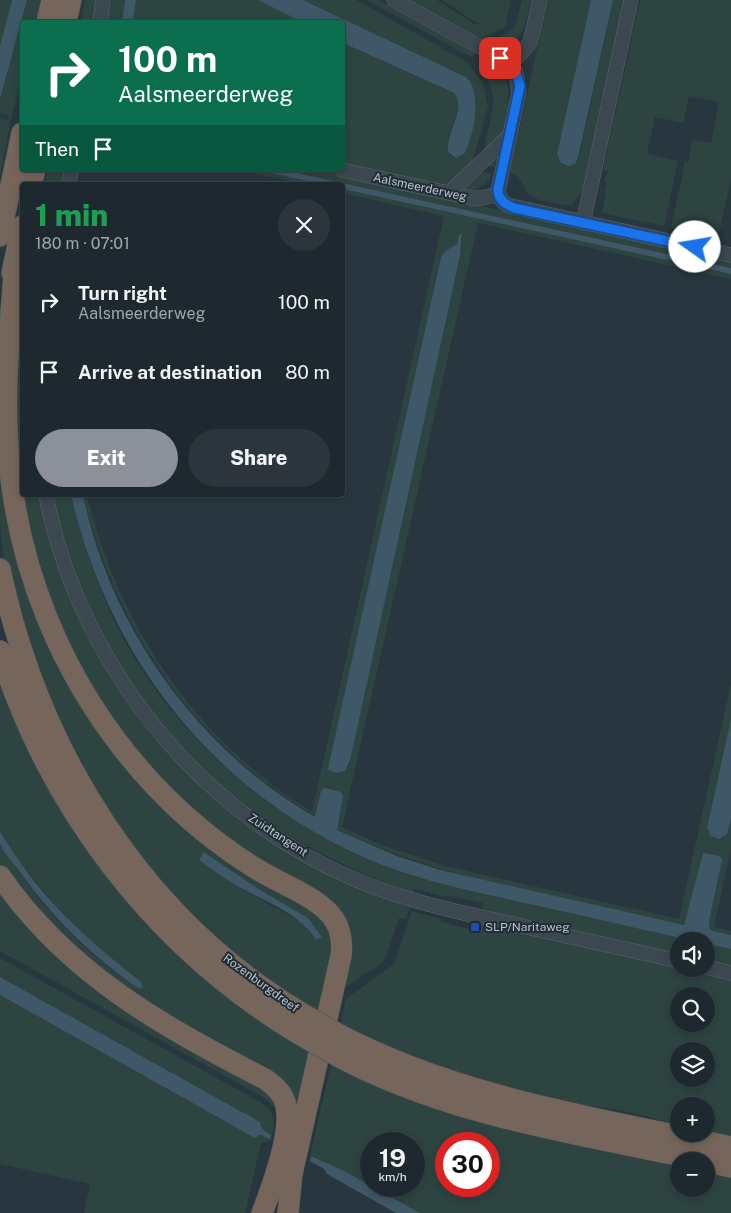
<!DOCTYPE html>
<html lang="en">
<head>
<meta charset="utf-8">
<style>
	:root { --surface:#1e292f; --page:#2b353b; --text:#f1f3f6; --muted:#a1a6aa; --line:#3c454b; --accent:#8c9099 }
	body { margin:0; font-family:"Public Sans",sans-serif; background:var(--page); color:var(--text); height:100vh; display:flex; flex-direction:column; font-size:19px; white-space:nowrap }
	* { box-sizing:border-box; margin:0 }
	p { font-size:16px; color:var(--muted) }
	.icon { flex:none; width:28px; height:28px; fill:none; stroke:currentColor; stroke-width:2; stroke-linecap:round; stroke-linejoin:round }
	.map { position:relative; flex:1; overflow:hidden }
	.drawer { position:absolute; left:20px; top:182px; width:325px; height:315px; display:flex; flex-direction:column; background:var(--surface); border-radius:5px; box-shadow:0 2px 8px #0003,0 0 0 1px var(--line) }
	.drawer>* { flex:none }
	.top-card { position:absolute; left:20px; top:20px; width:325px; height:152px; border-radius:5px; box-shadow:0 2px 8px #0003,0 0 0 1px var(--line); background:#0b6e4f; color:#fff; overflow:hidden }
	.buttons { position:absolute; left:670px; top:932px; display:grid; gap:10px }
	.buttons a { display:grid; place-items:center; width:45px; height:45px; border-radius:50%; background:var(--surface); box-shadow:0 2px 8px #0003,0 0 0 1px var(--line); font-size:25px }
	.speed { position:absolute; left:360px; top:1132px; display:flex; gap:10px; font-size:25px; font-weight:700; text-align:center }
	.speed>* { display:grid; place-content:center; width:65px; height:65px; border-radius:50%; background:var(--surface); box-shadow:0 2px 8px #0003,0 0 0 1px var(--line); line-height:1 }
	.speed small { font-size:12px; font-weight:400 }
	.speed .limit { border:8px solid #d22; background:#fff; color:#111 }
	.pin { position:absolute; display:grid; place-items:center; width:42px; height:42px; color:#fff; margin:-21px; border-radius:10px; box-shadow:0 2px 8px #0006 }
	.me { position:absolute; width:55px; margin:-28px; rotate:283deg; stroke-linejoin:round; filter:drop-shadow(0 0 4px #0008) }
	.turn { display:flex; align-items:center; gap:18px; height:105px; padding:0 15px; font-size:22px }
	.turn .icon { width:65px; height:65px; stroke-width:2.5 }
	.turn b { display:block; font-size:35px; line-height:42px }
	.then { display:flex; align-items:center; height:48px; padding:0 15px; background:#0003; gap:10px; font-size:19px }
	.round { display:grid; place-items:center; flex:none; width:52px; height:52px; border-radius:26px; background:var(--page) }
	.summary { display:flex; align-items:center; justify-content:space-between; height:85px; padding:0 15px }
	h1 { font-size:30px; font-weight:800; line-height:38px; color:#1e9e55 }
	.button { display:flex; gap:10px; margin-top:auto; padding:10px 15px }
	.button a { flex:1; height:58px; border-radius:30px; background:var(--accent); color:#fff; font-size:20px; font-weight:800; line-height:58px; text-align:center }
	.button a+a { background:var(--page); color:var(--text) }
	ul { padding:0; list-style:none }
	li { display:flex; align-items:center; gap:15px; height:70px; padding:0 15px }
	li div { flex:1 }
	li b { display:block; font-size:19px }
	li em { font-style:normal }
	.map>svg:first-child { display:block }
</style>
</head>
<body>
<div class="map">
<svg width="731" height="1213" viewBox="0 0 731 1213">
	<rect width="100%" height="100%" fill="#28373f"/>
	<path fill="#2d4440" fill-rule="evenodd" d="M0 0H12L0 46Z
		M27 0H45L40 22H22V81L12 114 0 177V118L8 120 9 115 0 113V99Z
		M85 0H96L93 22H80Z
		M110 0H125L122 22H107Z
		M136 0H258L302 22H133Z
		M303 0H356L458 57 468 63 483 83 488 106 472 164 477 170 492 174C487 185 478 189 467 191L343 164V43L455 94C466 113 440 136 450 155L460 157C469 131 491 91 458 73Z
		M367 0H379L476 53 473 57 465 54Z
		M409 0H437L473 23 487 27 475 22 442 0H511L505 27 488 36 483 41Z
		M522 0H532C526 24 521 52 489 44L515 27Z
		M548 0H591L557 154 563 164 570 166 579 158 613 0H624L582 192 571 206C560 203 541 203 531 196 521 188 524 177 510 172Z
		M640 0H731V178L718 238 671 228 685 162 688 163 692 140 711 143 719 102 689 96 683 123 655 117 647 154 678 161 664 226 602 213 606 193H604L607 182 604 181 608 171 603 170Z
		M481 56C490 61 501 66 505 76 515 97 500 147 494 168L486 165 482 159 494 101 490 85 479 65Z
		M48 170H65L62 185H44Z
		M239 170H257L325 185H306Z
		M283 170H318L731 261V268Z
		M343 189 731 274V279L478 223 342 827 379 844 445 866 679 919 731 683V720L707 828V831L722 838 728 831 731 818V849L714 927 731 931V935L710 930 709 921 720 856 703 854 685 925C568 899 444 881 337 829L343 796 316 817C196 746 115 629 83 495H87C118 626 197 741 312 812L444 216 343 193ZM463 236 460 256 350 761 348 767 341 773 328 770 330 759 441 256 445 251 457 244 458 238Z
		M22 294V495H40C85 694 214 843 410 907L406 919 399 918 388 951 382 963 344 988 345 950 299 889 172 797 80 679 20 516 14 355Z
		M1 378 4 379C0 540 49 689 167 803 194 829 224 852 256 873 279 888 312 898 328 921 337 934 337 950 335 965L295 1146 288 1142C292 1120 295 1101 278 1083L160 1018 107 982 85 965 34 914 0 869V844C32 894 74 944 124 978 129 982 136 989 143 989L141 982 93 945 57 907 17 859 0 831V672C46 802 125 913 233 997 249 1010 266 1021 283 1032 288 1036 292 1041 298 1044L306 1004C299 999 290 998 283 993 261 978 240 961 220 944 105 846 8 671 0 518 0 496 0 473 0 450 0 426 0 402 1 378ZM205 852 257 888 308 918 322 937 316 940 302 923 235 885 199 860Z
		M53 495H71C82 541 97 586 118 628 174 739 280 829 397 871 435 884 475 891 514 900 575 914 635 928 696 941H679V954L482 910 483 903 446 895 445 897 415 889 414 893C220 826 101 696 53 495Z
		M0 883 36 927 269 1089 277 1109 263 1097 0 951Z
		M412 911 441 919V922L477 931 479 924 731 979V1140L706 1134V1106H679V1127C644 1113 609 1107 572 1104L584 1145 651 1162 679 1164V1189H706V1169L731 1174V1213H420L372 1186H414V1144H371V1186L310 1156 346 999 394 964ZM679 996H706V1024H679ZM679 1051H706V1079H679ZM446 1144H489V1186H446Z
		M706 943 731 949V965L706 960Z
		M0 958 262 1103C277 1113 274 1126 271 1141L261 1143 245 1213H84L90 1184 0 1164V995L251 1135H257L262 1129 260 1122 0 977Z"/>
	<path fill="#3f5867" d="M12 0H27L0 99V46Z
		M125 0H136L133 22H122Z
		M258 0H303L466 77C483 94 474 133 465 153L456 158 448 152C445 134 467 108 454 93L343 43 342 22H302Z
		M591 0H613L578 158 575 164 569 166 561 163 557 154Z
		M257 170H283L731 268V274L343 189 342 185H325Z
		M462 234 460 256 350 761 345 771 336 773 328 770 330 759 441 257 445 251 457 244 459 235Z
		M71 495H83C110 627 198 750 315 817L321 791 324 788 341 792 343 796 337 830 397 856 440 870 684 925 703 853 720 856 722 860 709 921 710 930 731 935V949C665 935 594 918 525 903 477 892 428 883 382 865 220 800 110 664 71 495Z
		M731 719V818L727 834 719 839 711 836 707 828Z
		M0 831C37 895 84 937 141 982L143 989 138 988C91 956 50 915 17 868 11 861 2 851 0 843 0 839 0 835 0 831Z
		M204 852 257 888 308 918 322 937 316 940C299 913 264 901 237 886 224 878 211 869 199 860Z
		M0 977 260 1122 262 1129 271 1135 270 1139 260 1134 255 1138 0 995Z
		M311 1156 344 1171 420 1213H396L327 1174 324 1169 310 1161Z"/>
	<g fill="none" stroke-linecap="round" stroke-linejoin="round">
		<defs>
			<path id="minor" d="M394 0 500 58 516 72 519 92 498 191 501 200 507 205 731 255
				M100 22 103 0
				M510 65 530 43 540 0
				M342 170 472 198H482L498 194
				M68 185 72 170
				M449 193 510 135
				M583 223 631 0
				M46 495C81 674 212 830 385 891 428 906 472 915 517 925 571 937 625 949 679 961
				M706 967 731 973"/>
			<path id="highway" d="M47 22 52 0
				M66 22 71 0
				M31 185 35 170
				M0 236 22 133
				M15 261C11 316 5 372 7 427 11 560 62 686 153 784 183 816 218 845 255 868 277 882 313 895 330 914 340 925 343 941 341 956L292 1174 288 1213
				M12 273 22 226
				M0 569C38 750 141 918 303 1014
				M0 651C50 810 155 947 299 1034
				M0 876C68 974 162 1026 265 1079 275 1086 284 1094 286 1106 292 1133 272 1187 262 1213
				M338 1034C460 1098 598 1118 731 1147
				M334 1054C447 1116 580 1134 705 1161
				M706 1162 731 1167"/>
		</defs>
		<use href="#minor" stroke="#5a666d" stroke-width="15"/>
		<use href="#highway" stroke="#47535a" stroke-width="22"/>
		<use href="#minor" stroke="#3c484f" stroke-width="14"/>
		<use href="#highway" stroke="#75655a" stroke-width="21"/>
		<defs>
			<path id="highway-bridge" d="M303 1014 338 1034
				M299 1034 334 1054"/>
		</defs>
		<use href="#highway-bridge" stroke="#47535a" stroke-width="22" stroke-linecap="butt"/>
		<use href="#highway-bridge" stroke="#75655a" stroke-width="21"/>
	</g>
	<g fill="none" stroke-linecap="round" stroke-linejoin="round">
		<defs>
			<path id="route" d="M500 58 515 70 520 86 498 189C498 200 505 204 514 208L695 247"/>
		</defs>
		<use href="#route" stroke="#114b97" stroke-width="12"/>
		<use href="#route" stroke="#1a73e8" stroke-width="9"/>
	</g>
	<rect fill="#1a4fb4" stroke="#212d35" stroke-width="2" x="470" y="922" width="10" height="10" rx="2.5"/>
	<g text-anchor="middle" stroke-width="4" stroke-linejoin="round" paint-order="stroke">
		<g font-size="12" fill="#b9c3ca" stroke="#212d35">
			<text transform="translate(420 187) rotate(12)" y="4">Aalsmeerderweg</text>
			<text transform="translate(278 835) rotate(33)" y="4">Zuidtangent</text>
			<text transform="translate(261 983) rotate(36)" y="4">Rozenburgdreef</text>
		</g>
		<g font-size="12" fill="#b9c3ca" stroke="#212d35" text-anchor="start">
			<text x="485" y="931">SLP/Naritaweg</text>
		</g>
	</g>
</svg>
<div class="buttons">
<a><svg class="icon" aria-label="sound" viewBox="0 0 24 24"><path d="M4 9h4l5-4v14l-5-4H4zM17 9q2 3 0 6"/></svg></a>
<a><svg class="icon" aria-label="search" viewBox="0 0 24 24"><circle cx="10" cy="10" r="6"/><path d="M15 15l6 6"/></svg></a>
<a><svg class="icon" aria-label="layers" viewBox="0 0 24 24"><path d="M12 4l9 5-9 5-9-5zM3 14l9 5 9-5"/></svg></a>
<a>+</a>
<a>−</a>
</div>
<div class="speed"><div>19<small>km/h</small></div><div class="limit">30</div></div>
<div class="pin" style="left:500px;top:58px;background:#d93025"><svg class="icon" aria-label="arrive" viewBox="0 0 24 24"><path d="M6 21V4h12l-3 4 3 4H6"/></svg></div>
<svg class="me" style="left:695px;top:247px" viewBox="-20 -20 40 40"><circle r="19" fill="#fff"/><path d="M0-13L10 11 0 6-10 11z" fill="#1a73e8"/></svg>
<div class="top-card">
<div class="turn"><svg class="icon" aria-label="right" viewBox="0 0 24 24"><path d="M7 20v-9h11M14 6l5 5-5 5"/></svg><div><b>100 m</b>Aalsmeerderweg</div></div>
<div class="then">Then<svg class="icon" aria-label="arrive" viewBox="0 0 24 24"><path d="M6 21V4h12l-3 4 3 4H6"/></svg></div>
</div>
<section class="drawer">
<div class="summary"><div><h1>1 min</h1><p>180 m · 07:01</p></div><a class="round"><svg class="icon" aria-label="close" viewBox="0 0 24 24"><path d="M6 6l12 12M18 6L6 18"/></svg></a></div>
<ul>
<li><svg class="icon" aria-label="right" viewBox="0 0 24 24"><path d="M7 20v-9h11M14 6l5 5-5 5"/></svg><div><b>Turn right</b><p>Aalsmeerderweg</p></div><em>100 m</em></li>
<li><svg class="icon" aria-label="arrive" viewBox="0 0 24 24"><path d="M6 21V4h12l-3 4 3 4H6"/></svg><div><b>Arrive at destination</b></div><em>80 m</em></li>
</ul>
<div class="button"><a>Exit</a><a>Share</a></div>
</section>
</div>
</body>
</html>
